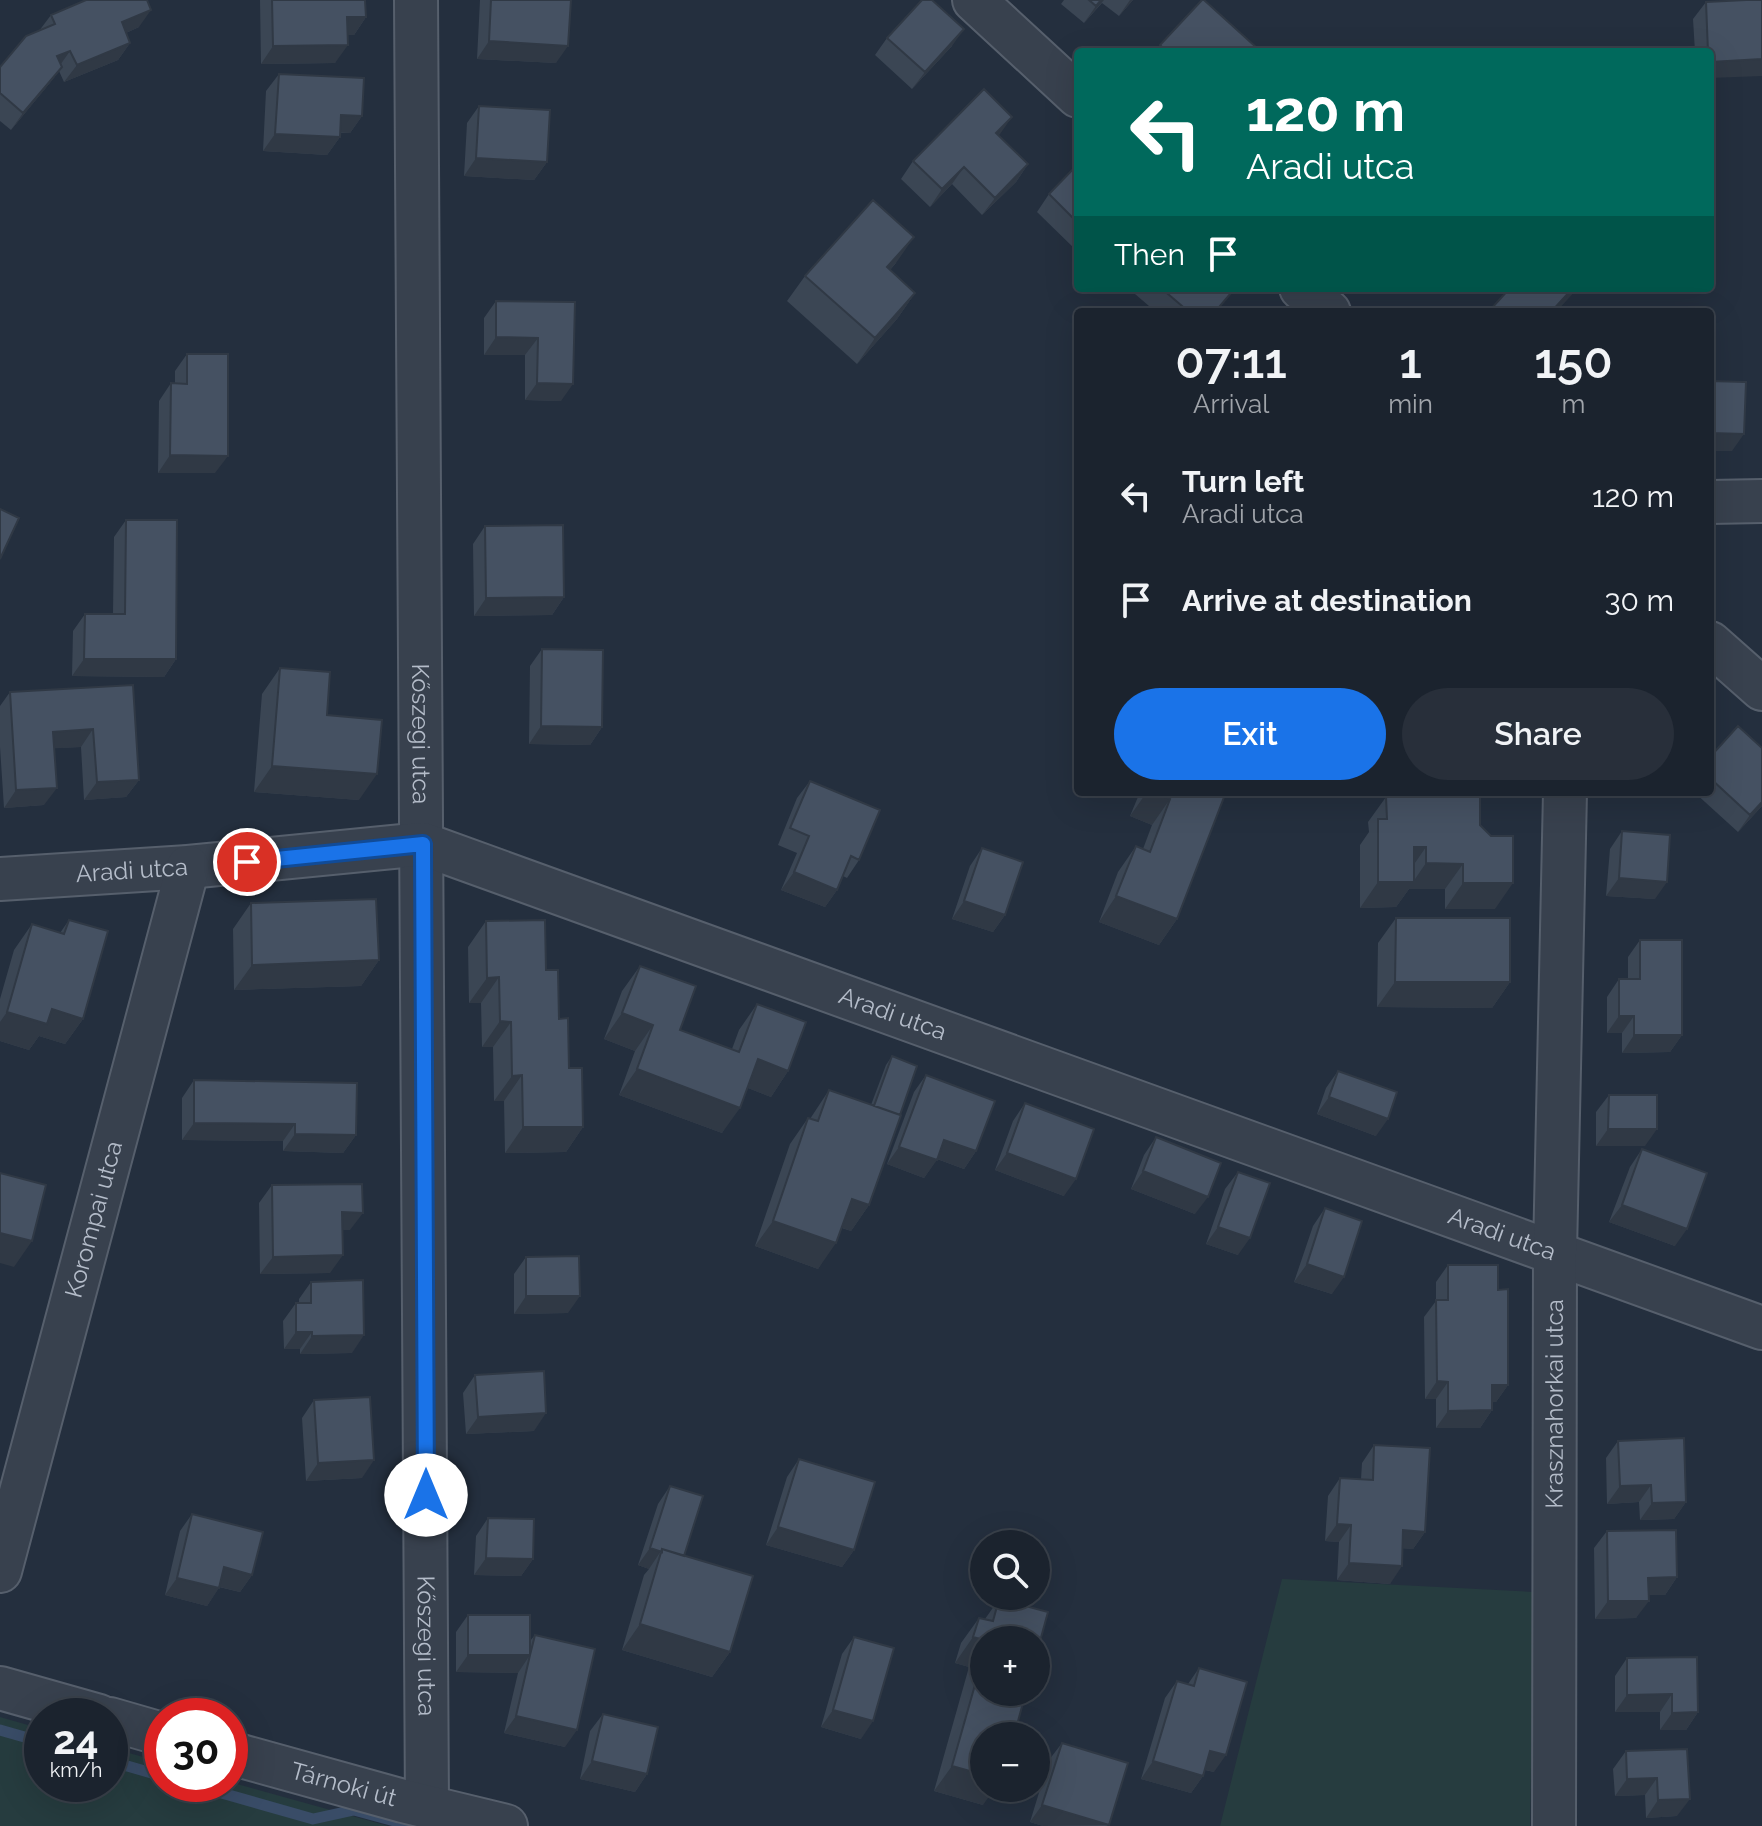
<!DOCTYPE html>
<html lang="en">
<head>
<meta charset="utf-8">
<style>
	:root { --surface:#1b232e; --page:#282f3a; --text:#f1f3f6; --muted:#a0a4aa; --line:#39404a; --accent:#1a73e8 }
	body { margin:0; font-family:Raleway,sans-serif; background:var(--page); color:var(--text); height:100vh; display:flex; flex-direction:column; font-size:30px; white-space:nowrap }
	* { box-sizing:border-box; margin:0 }
	p { font-size:26px; color:var(--muted) }
	.icon { flex:none; width:44px; height:44px; fill:none; stroke:currentColor; stroke-width:2; stroke-linecap:round; stroke-linejoin:round }
	.map { position:relative; flex:1; overflow:hidden }
	.drawer { position:absolute; left:1074px; top:308px; width:640px; height:488px; display:flex; flex-direction:column; background:var(--surface); border-radius:8px; box-shadow:0 8px 32px #0002,0 0 0 2px var(--line) }
	.drawer>* { flex:none }
	.top-card { position:absolute; left:1074px; top:48px; width:640px; height:244px; border-radius:8px; box-shadow:0 8px 32px #0002,0 0 0 2px var(--line); background:#00695c; color:#fff; overflow:hidden }
	.buttons { position:absolute; left:970px; top:1530px; display:grid; gap:16px }
	.buttons a { display:grid; place-items:center; width:80px; height:80px; border-radius:50%; background:var(--surface); box-shadow:0 8px 32px #0002,0 0 0 2px var(--line); font-size:40px }
	.speed { position:absolute; left:24px; top:1698px; display:flex; gap:16px; font-size:40px; font-weight:700; text-align:center }
	.speed>* { display:grid; place-content:center; width:104px; height:104px; border-radius:50%; background:var(--surface); box-shadow:0 8px 32px #0002,0 0 0 2px var(--line); line-height:1 }
	.speed small { font-size:20px; font-weight:400 }
	.speed .limit { border:12px solid #d22; background:#fff; color:#111 }
	.pin { position:absolute; display:grid; place-items:center; width:68px; height:68px; color:#fff; margin:-34px; border:4px solid #fff; border-radius:50%; box-shadow:0 2px 8px #0007 }
	.me { position:absolute; width:88px; margin:-44px; rotate:0deg; stroke-linejoin:round; filter:drop-shadow(0 0 6px #0008) }
	.turn { display:flex; align-items:center; gap:28px; height:168px; padding:0 40px; font-size:36px }
	.turn .icon { width:104px; height:104px; stroke-width:2.5 }
	.turn b { display:block; font-size:56px; line-height:68px }
	.then { display:flex; align-items:center; height:76px; padding:0 40px; background:#0003; gap:16px; font-size:30px }
	.eta { display:flex; justify-content:space-evenly; align-items:center; height:136px; text-align:center }
	.eta b { font-size:48px; font-weight:600; line-height:56px }
	.action { display:flex; gap:16px; margin-top:auto; padding:16px 40px }
	.action a { flex:1; height:92px; border-radius:48px; background:var(--accent); color:#fff; font-size:32px; font-weight:600; line-height:92px; text-align:center }
	.action a+a { background:var(--page); color:var(--text) }
	ul { padding:0; list-style:none }
	li { display:flex; align-items:center; gap:24px; height:104px; padding:0 40px }
	li div { flex:1 }
	li b { display:block; font-size:30px }
	li em { font-style:normal }
	.map>svg:first-child { display:block }
</style>
</head>
<body>
<div class="map">
<svg width="1762" height="1826" viewBox="0 0 1762 1826">
	<rect width="100%" height="100%" fill="#242f3e"/>
	<path fill="#263c3f" d="M1282 1579 1534 1592 1530 1826H1220Z
		M0 1717 42 1729V1784H110V1748L162 1762V1784H230V1782L388 1826H0Z"/>
	<g fill="none" stroke-linecap="round" stroke-linejoin="round">
		<path stroke="#394c67" stroke-width="11" d="M0 1730 42 1742
			M110 1761 162 1776
			M190 1784 313 1819 354 1810 413 1826"/>
		<defs>
			<g id="street">
				<path id="s1" d="M416 0 427 1806"/>
				<path d="M974 0 1078 96"/>
				<path d="M1301 288 1329 312"/>
				<path d="M1710 502 1762 501"/>
				<path d="M1710 643 1762 689"/>
				<path id="s2" d="M0 879 188 867 423 844 1762 1328"/>
				<path id="s3" d="M0 1571 188 867"/>
				<path d="M0 1688 99 1716"/>
				<path d="M110 1719 162 1734"/>
				<path id="s4" d="M230 1753 403 1801 506 1826"/>
				<path id="s5" d="M1554 1826 1555 1252 1565 792"/>
			</g>
		</defs>
		<use href="#street" stroke="#565f6c" stroke-width="46"/>
		<use href="#street" stroke="#38414e" stroke-width="42"/>
	</g>
	<path fill="#3b4654" d="M260 0H365L366 17 354 35H347L335 63 261 64Z
		M480 0H571L556 63 477 59Z
		M1064 0H1133L1119 16 1102 3 1084 23 1061 4Z
		M1706 2 1710 52H1695L1693 19Z
		M51 15 139 27 126 33 130 43 118 60 64 82 59 71 49 84 11 130 0 121V67L39 31Z
		M887 38 952 46 912 89 875 55Z
		M1160 45 1254 52H1155Z
		M279 74 362 116 350 133H340V137L327 155 263 151 266 91Z
		M479 106 547 162 534 180 464 176 467 123Z
		M999 136 1028 164 1016 182 982 215 952 184 930 207 901 179 913 161Z
		M1078 164V252L1037 212 1049 194Z
		M896 263 890 270 915 293 897 319 857 364 787 301 805 276Z
		M1128 288H1225L1217 312H1156Z
		M496 301 575 302 561 401 525 400V355H484V318Z
		M187 354 215 473H158L159 401 171 383H175V371Z
		M126 520 176 659 164 677 72 676 73 631 85 614H113L114 537Z
		M485 526 564 597 552 615 474 616 473 544Z
		M542 649 602 727 590 745 529 744 530 666Z
		M280 668 327 715 359 800 254 792 262 694Z
		M133 685 139 780 126 797 84 800 81 747 54 748 44 805 4 808 0 747V706L10 692Z
		M1762 748V806L1738 832 1694 792H1710V757Z
		M810 781 859 860 847 878 843 876 837 890 825 907 781 890 797 853 778 845 797 798Z
		M1140 792H1226L1177 919 1159 945 1099 922 1118 872 1136 846 1143 849 1152 825 1130 816Z
		M1429 792H1480V825L1495 909H1445V889H1409L1396 907 1360 908V845L1369 832 1368 822 1386 797H1426Z
		M1622 831 1655 899 1606 896 1610 849Z
		M982 848 1005 915 993 932 952 919 970 866Z
		M251 903 379 960 361 986 234 990 233 929Z
		M1396 918 1510 982 1492 1008 1377 1007 1378 943Z
		M69 920 83 1019 65 1044 39 1036 29 1050 0 1041V999L14 950 32 924 60 933Z
		M486 921 546 970 559 1019 569 1068 583 1127 566 1152 505 1153 504 1101H494L493 1047H482L481 1003H469L468 947Z
		M1640 940 1682 1035 1670 1052 1622 1053V1033H1607V997L1619 979H1628V957Z
		M640 966 680 1030 732 1049 739 1030 757 1004 788 1071 771 1097 748 1088 722 1133 619 1095 635 1051 604 1039 622 991Z
		M892 1056 869 1205 851 1231 842 1228 818 1269 755 1246 790 1144 808 1118 810 1119 829 1090 871 1105 886 1065Z
		M1338 1071 1376 1136 1317 1114 1326 1088Z
		M926 1075 976 1151 964 1169 937 1159 924 1178 887 1164 914 1092Z
		M194 1080 356 1135 343 1153 283 1151V1141L182 1140V1098Z
		M1609 1095 1645 1146H1596V1112Z
		M1025 1103 1064 1196 995 1170 1013 1121Z
		M1156 1137 1195 1214 1131 1189 1144 1155Z
		M1642 1149 1675 1246 1609 1222 1630 1167Z
		M1238 1172V1255L1206 1244 1225 1189Z
		M272 1185 350 1230H342L330 1273 260 1274 259 1203Z
		M1325 1208 1332 1294 1294 1282 1313 1226Z
		M526 1257 568 1313 514 1314V1274Z
		M1448 1265 1498 1290 1508 1385 1496 1402H1492V1410L1480 1428H1436V1399H1425L1424 1317 1436 1301V1282Z
		M311 1282 352 1353 300 1354V1349H284L283 1321 296 1303H299V1299Z
		M475 1375 534 1431 466 1434 463 1393Z
		M314 1400 362 1478 306 1481 302 1418Z
		M1618 1441 1686 1502 1674 1519 1640 1520 1639 1502 1607 1504 1606 1458Z
		M1374 1445 1425 1532 1413 1549 1403 1548 1390 1584 1337 1580 1339 1542 1325 1541 1328 1496 1340 1478 1361 1479 1362 1463Z
		M799 1459 854 1550 842 1567 766 1545 787 1477Z
		M670 1486 684 1556 730 1652 712 1677 622 1650 644 1575 649 1569 638 1565 658 1504Z
		M192 1514 252 1575 240 1592 219 1587 207 1606 165 1595 180 1531Z
		M488 1518 533 1559 521 1576 474 1575 476 1536Z
		M1607 1531 1677 1577 1665 1595H1649L1636 1618 1595 1619 1594 1548Z
		M999 1599 1048 1612 984 1640 983 1805 934 1791 969 1667 955 1663 961 1643 979 1618 985 1619Z
		M468 1615 530 1641 535 1635 565 1747 504 1733 518 1673 456 1672V1632Z
		M854 1637 861 1739 821 1727 842 1654Z
		M1627 1658 1698 1712 1686 1730H1660V1712H1615V1676Z
		M1199 1668 1214 1772 1205 1770 1203 1776 1191 1793 1141 1779 1165 1698 1177 1681 1188 1684Z
		M603 1714 647 1774 635 1792 580 1779 590 1731Z
		M1062 1743 1108 1826H1043L1030 1822 1049 1760Z
		M1687 1749 1677 1816 1646 1818 1645 1795 1615 1796 1613 1769 1626 1751Z"/>
	<path fill="#303945" d="M1101 0H1104L1084 23 1096 6Z
		M1130 0H1133L1119 16Z
		M151 10 139 27 110 40 122 22Z
		M347 17H366L354 35H335Z
		M964 29 952 46 912 89 925 72Z
		M489 41 568 46 556 63 477 59Z
		M130 43 118 60 64 82 77 65Z
		M348 45 335 63 261 64 273 46Z
		M70 51 58 68 57 56Z
		M1762 59V76L1710 78V62Z
		M62 67 49 84 11 130 23 113Z
		M341 115 362 116 350 133 329 132Z
		M1012 117 1000 134 984 151 996 133Z
		M275 134 340 137 327 155 263 151Z
		M476 158 547 162 534 180 464 176Z
		M1028 164 1016 182 982 215 995 198Z
		M964 167 952 184 930 207 942 189Z
		M914 237 896 263 869 293 887 267Z
		M1573 288H1578L1556 312H1551Z
		M915 293 897 319 857 364 875 338Z
		M496 337 538 338 525 355H484Z
		M537 383 573 384 561 401 525 400Z
		M1710 433 1744 434 1732 451H1710Z
		M170 455 228 456 215 473H158Z
		M564 597 552 615 474 616 486 598Z
		M84 659H176L164 677 72 676Z
		M541 726 602 727 590 745 529 744Z
		M93 729 81 747 41 749 53 732Z
		M272 766 377 774 359 800 254 792Z
		M139 780 126 797 84 800 97 782Z
		M57 788 44 805 4 808 16 790Z
		M1147 792H1152L1170 799 1152 825 1130 816Z
		M1762 802V806L1738 832 1750 815Z
		M1414 847H1426L1408 873Z
		M1426 863 1463 864 1445 889H1409L1396 907 1360 908 1378 882H1413Z
		M794 872 837 890 825 907 781 890Z
		M1619 878 1667 882 1655 899 1606 896Z
		M1463 883H1513L1495 909H1445Z
		M1116 896 1177 919 1159 945 1099 922Z
		M964 901 1005 915 993 932 952 919Z
		M379 960 361 986 234 990 252 965Z
		M499 977 481 1003H469L487 978Z
		M1395 982H1510L1492 1008 1377 1007Z
		M52 1009 83 1019 65 1044 39 1036 29 1050 0 1041V1022L7 1012Z
		M622 1013 653 1025 635 1051 604 1039Z
		M1619 1016H1634L1622 1033H1607Z
		M500 1021 511 1022 493 1047H482Z
		M1634 1035H1682L1670 1052 1622 1053Z
		M758 1059 788 1071 771 1097 740 1085Z
		M637 1069 740 1108 722 1133 619 1095Z
		M522 1075 504 1101H494L512 1076Z
		M1329 1097 1388 1119 1376 1136 1317 1114Z
		M194 1123 295 1124 283 1141 182 1140Z
		M523 1127H583L566 1152 505 1153Z
		M1608 1129H1657L1645 1146H1596Z
		M295 1134 356 1135 343 1153 283 1151Z
		M944 1140 976 1151 964 1169 932 1157Z
		M899 1147 937 1160 924 1178 887 1164Z
		M1007 1153 1076 1179 1064 1196 995 1170Z
		M1143 1171 1208 1197 1195 1214 1131 1189Z
		M852 1199 869 1205 851 1231 834 1225Z
		M1622 1205 1687 1229 1675 1246 1609 1222Z
		M342 1212 363 1213 350 1230H330Z
		M773 1221 836 1243 818 1269 755 1246Z
		M1218 1227 1250 1238 1238 1255 1206 1244Z
		M0 1233 32 1241 14 1267 0 1263Z
		M343 1255 330 1273 260 1274 273 1257Z
		M1307 1264 1344 1277 1332 1294 1294 1282Z
		M526 1296H580L568 1313 514 1314Z
		M296 1332H312L300 1349H284Z
		M364 1335 352 1353 300 1354 312 1336Z
		M1437 1381 1448 1382 1436 1399H1425Z
		M1492 1385H1508L1496 1402 1480 1403Z
		M1492 1410 1480 1428H1436L1448 1411Z
		M546 1413 534 1431 466 1434 478 1417Z
		M374 1460 362 1478 306 1481 318 1463Z
		M1651 1485 1639 1502 1607 1504 1620 1486Z
		M1686 1502 1674 1519 1640 1520 1652 1503Z
		M1337 1524 1351 1525 1339 1542 1325 1541Z
		M778 1527 854 1550 842 1567 766 1545Z
		M1403 1530 1425 1532 1413 1549 1391 1548Z
		M650 1548 661 1551 649 1569 638 1565Z
		M486 1558 533 1559 521 1576 474 1575Z
		M1349 1563 1402 1566 1390 1584 1337 1580Z
		M224 1567 252 1575 240 1592 212 1585Z
		M1677 1577 1665 1595H1636L1648 1578Z
		M177 1578 219 1588 207 1606 165 1595Z
		M1608 1601H1649L1636 1618 1595 1619Z
		M640 1624 730 1652 712 1677 622 1650Z
		M973 1637 984 1640V1646L969 1667 955 1663Z
		M468 1655H530L518 1673 456 1672Z
		M1672 1694 1660 1712H1615L1627 1695Z
		M833 1710 873 1721 861 1739 821 1727Z
		M1698 1712 1686 1730H1660L1672 1713Z
		M516 1716 577 1730 565 1747 504 1733Z
		M1210 1751 1226 1755 1214 1772 1198 1768Z
		M592 1761 647 1774 635 1792 580 1779Z
		M1153 1761 1203 1776 1191 1793 1141 1779Z
		M952 1766 984 1775V1788H995L983 1805 934 1791Z
		M1657 1778 1645 1795 1615 1796 1627 1779Z
		M1690 1799 1677 1816 1646 1818 1658 1800Z
		M1042 1805 1109 1825 1043 1826 1030 1822Z"/>
	<path fill="#455162" stroke="#303945" stroke-width="2" d="M86 0H147L151 10 122 22 130 43 77 65 70 51 57 56 62 67 23 113 0 93V67L26 36 55 24 51 15Z
		M272 0H365L366 17H347L348 45 273 46Z
		M491 0H571L568 46 489 41Z
		M922 0H932L964 29 925 72 887 38Z
		M1089 0H1101L1096 6Z
		M1202 0H1204L1257 48 1253 52H1167L1160 45Z
		M1746 0H1762V59L1710 62V52H1708L1706 2Z
		M279 74 364 78 362 116 341 115 340 137 275 134Z
		M984 89 1012 117 996 133 1028 164 995 198 964 167 942 189 913 161Z
		M479 106 550 110 547 162 476 158Z
		M1078 164V223L1049 194Z
		M873 200 914 237 887 267 915 293 875 338 805 276Z
		M1161 288H1225L1231 293 1215 312H1202L1197 308 1194 312H1189Z
		M1510 288H1573L1551 312H1492L1490 310Z
		M496 301 575 302 573 384 537 383 538 338 496 337Z
		M187 354H228V456L170 455 171 383 187 384Z
		M1710 381 1746 382 1744 434 1710 433Z
		M0 509 19 518 0 559Z
		M126 520H177L176 659H84L85 614H125Z
		M563 525 564 597 486 598 485 526Z
		M542 649 603 650 602 727 541 726Z
		M280 668 330 672 327 715 382 720 377 774 272 766Z
		M133 685 139 780 97 782 93 729 53 732 57 788 16 790 10 692Z
		M1738 726 1762 748V802L1750 815 1710 778V757Z
		M810 781 880 810 859 860 851 856 837 890 794 872 809 836 790 828Z
		M1152 792H1226L1177 919 1116 896 1136 846 1150 852 1170 799Z
		M1436 792H1480V825L1491 836H1513V883H1463V864L1426 863V847H1414V882H1378V819H1387L1386 797H1435Z
		M1622 831 1670 835 1667 882 1619 878Z
		M982 848 1023 862 1005 915 964 901Z
		M376 899 379 960 252 965 251 903Z
		M1396 918H1510V982H1395Z
		M69 920 108 931 83 1019 52 1009 47 1024 7 1012 32 924 64 934Z
		M545 920 546 970H558L559 1019 568 1018 569 1068H582L583 1127H523L522 1075 512 1076 511 1022 500 1021 499 977 487 978 486 921Z
		M1640 940H1682V1035H1634V1016H1619V979H1640Z
		M640 966 696 986 680 1030 739 1052 757 1004 806 1022 788 1071 758 1059 740 1108 637 1069 653 1025 622 1013Z
		M892 1056 917 1066 900 1115 874 1106Z
		M1338 1071 1397 1092 1388 1119 1329 1097Z
		M926 1075 995 1101 976 1151 944 1140 937 1160 899 1147Z
		M194 1080 357 1083 356 1135 295 1134V1124L194 1123Z
		M829 1090 901 1115 869 1205 852 1199 836 1243 773 1221 808 1118 818 1121Z
		M1609 1095H1657V1129H1608Z
		M1025 1103 1094 1129 1076 1179 1007 1153Z
		M1156 1137 1221 1163 1208 1197 1143 1171Z
		M1642 1149 1707 1173 1687 1229 1622 1205Z
		M1238 1172 1270 1183 1250 1238 1218 1227Z
		M0 1173 46 1185 32 1241 0 1233Z
		M362 1184 363 1213 342 1212 343 1255 273 1257 272 1185Z
		M1325 1208 1362 1221 1344 1277 1307 1264Z
		M579 1256 580 1296H526V1257Z
		M1448 1265H1498V1290L1508 1289V1385H1492V1410L1448 1411V1382L1437 1381 1436 1300H1448Z
		M363 1280 364 1335 312 1336V1332H296V1303H311V1282Z
		M544 1371 546 1413 478 1417 475 1375Z
		M370 1397 374 1460 318 1463 314 1400Z
		M1684 1438 1686 1502 1652 1503 1651 1485 1620 1486 1618 1441Z
		M1374 1445 1430 1448 1425 1532 1403 1530 1402 1566 1349 1563 1351 1525 1337 1524 1340 1478 1373 1480Z
		M799 1459 875 1482 854 1550 778 1527Z
		M670 1486 703 1496 684 1556 662 1549V1552L650 1548Z
		M192 1514 263 1532 252 1575 224 1567 219 1588 177 1578Z
		M488 1518 534 1519 533 1559 486 1558Z
		M1676 1530 1677 1577 1648 1578 1649 1601H1608L1607 1531Z
		M662 1549 753 1576 730 1652 640 1624Z
		M999 1599 1048 1612 1036 1656V1640H984L973 1637 979 1618 993 1621Z
		M468 1615H530V1655L535 1635 595 1649 577 1730 516 1716 530 1655H468Z
		M854 1637 894 1648 873 1721 833 1710Z
		M984 1653V1692H1026L1014 1736H984V1775L952 1766Z
		M1697 1657 1698 1712 1672 1713V1694L1627 1695V1658Z
		M1199 1668 1247 1682 1226 1755 1210 1751 1203 1776 1153 1761 1177 1681 1194 1686Z
		M603 1714 658 1727 647 1774 592 1761Z
		M1062 1743 1128 1763 1109 1825 1042 1805Z
		M1687 1749 1690 1799 1658 1800 1657 1778 1627 1779 1626 1751Z"/>
	<g fill="none" stroke-linecap="round" stroke-linejoin="round">
		<defs>
			<path id="route" d="M247 862 423 844 426 1495"/>
		</defs>
		<use href="#route" stroke="#114b97" stroke-width="20"/>
		<use href="#route" stroke="#1a73e8" stroke-width="14"/>
	</g>
	<g text-anchor="middle" stroke-width="6" stroke-linejoin="round" paint-order="stroke">
		<g font-size="24" fill="#b4bcc9" stroke="#1d2633">
			<text dy="8" stroke="none"><textPath href="#s1" startOffset="734">Kőszegi utca</textPath></text>
			<text dy="8" stroke="none"><textPath href="#s2" startOffset="132">Aradi utca</textPath></text>
			<text dy="8" stroke="none"><textPath href="#s2" startOffset="924">Aradi utca</textPath></text>
			<text dy="8" stroke="none"><textPath href="#s3" startOffset="364">Korompai utca</textPath></text>
			<text dy="8" stroke="none"><textPath href="#s2" startOffset="1572">Aradi utca</textPath></text>
			<text dy="8" stroke="none"><textPath href="#s5" startOffset="422">Krasznahorkai utca</textPath></text>
			<text dy="8" stroke="none"><textPath href="#s1" startOffset="1646">Kőszegi utca</textPath></text>
			<text dy="8" stroke="none"><textPath href="#s4" startOffset="118">Tárnoki út</textPath></text>
		</g>
	</g>
</svg>
<div class="buttons">
<a><svg class="icon" aria-label="search" viewBox="0 0 24 24"><circle cx="10" cy="10" r="6"/><path d="M15 15l6 6"/></svg></a>
<a>+</a>
<a>−</a>
</div>
<div class="speed"><div>24<small>km/h</small></div><div class="limit">30</div></div>
<div class="pin" style="left:247px;top:862px;background:#d93025"><svg class="icon" aria-label="arrive" viewBox="0 0 24 24"><path d="M6 21V4h12l-3 4 3 4H6"/></svg></div>
<svg class="me" style="left:426px;top:1495px" viewBox="-20 -20 40 40"><circle r="19" fill="#fff"/><path d="M0-13L10 11 0 6-10 11z" fill="#1a73e8"/></svg>
<div class="top-card">
<div class="turn"><svg class="icon" aria-label="left" viewBox="0 0 24 24"><path d="M17 20v-9H6M10 6l-5 5 5 5"/></svg><div><b>120 m</b>Aradi utca</div></div>
<div class="then">Then<svg class="icon" aria-label="arrive" viewBox="0 0 24 24"><path d="M6 21V4h12l-3 4 3 4H6"/></svg></div>
</div>
<section class="drawer">
<div class="eta">
<div><b>07:11</b><p>Arrival</p></div>
<div><b>1</b><p>min</p></div>
<div><b>150</b><p>m</p></div>
</div>
<ul>
<li><svg class="icon" aria-label="left" viewBox="0 0 24 24"><path d="M17 20v-9H6M10 6l-5 5 5 5"/></svg><div><b>Turn left</b><p>Aradi utca</p></div><em>120 m</em></li>
<li><svg class="icon" aria-label="arrive" viewBox="0 0 24 24"><path d="M6 21V4h12l-3 4 3 4H6"/></svg><div><b>Arrive at destination</b></div><em>30 m</em></li>
</ul>
<div class="action"><a>Exit</a><a>Share</a></div>
</section>
</div>
</body>
</html>
